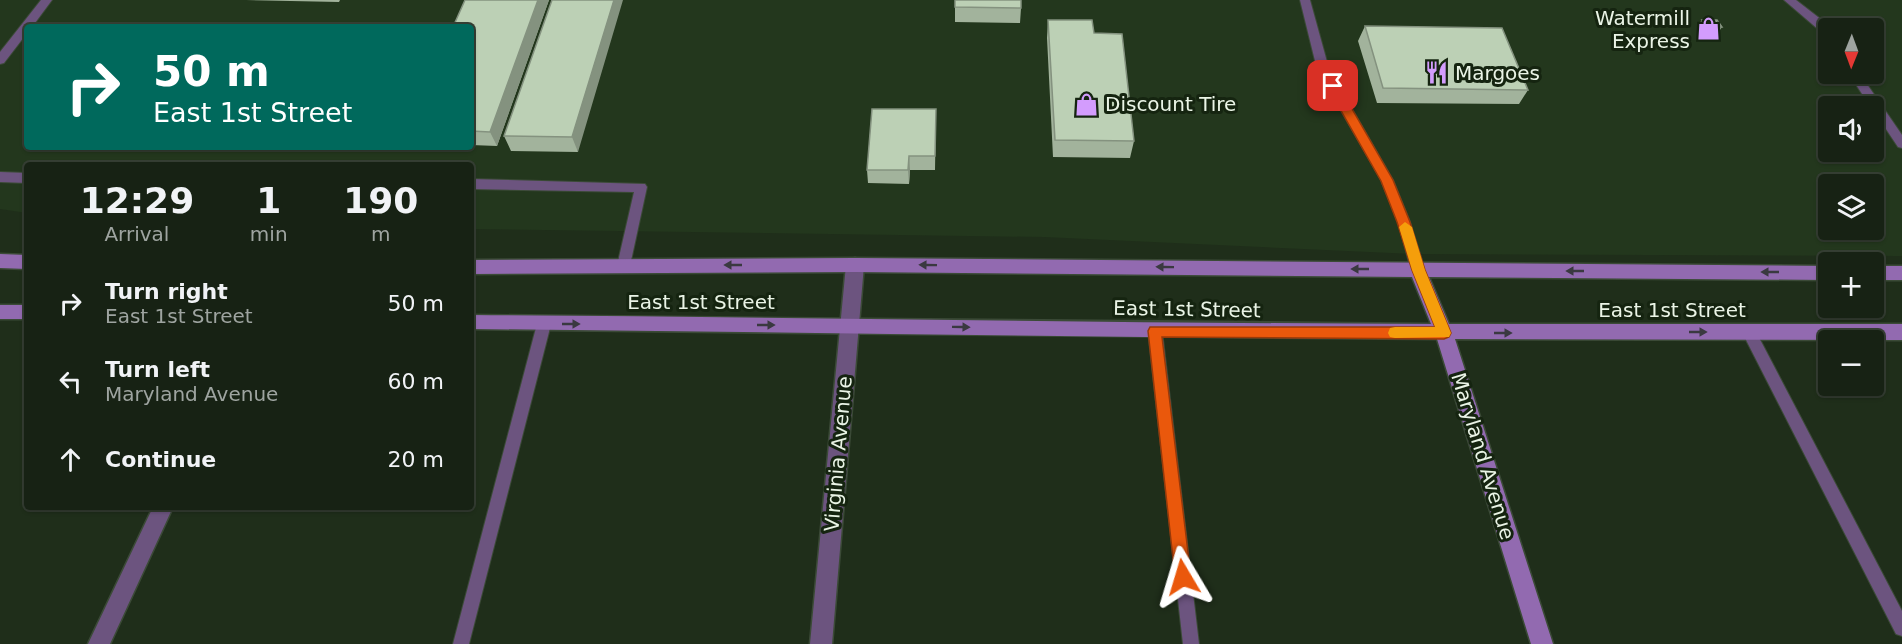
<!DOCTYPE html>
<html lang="en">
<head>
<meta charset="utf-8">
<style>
	:root { --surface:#172214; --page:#202a1d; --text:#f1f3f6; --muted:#9ea4a0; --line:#363f34 }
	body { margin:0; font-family:"DejaVu Sans",sans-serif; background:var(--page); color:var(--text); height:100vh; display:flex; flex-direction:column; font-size:22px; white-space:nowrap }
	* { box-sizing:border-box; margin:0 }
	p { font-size:20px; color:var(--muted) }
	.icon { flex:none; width:33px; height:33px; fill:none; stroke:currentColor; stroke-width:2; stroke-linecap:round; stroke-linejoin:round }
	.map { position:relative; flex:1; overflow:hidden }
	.details { position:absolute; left:24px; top:162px; width:450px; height:348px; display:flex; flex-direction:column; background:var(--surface); border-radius:6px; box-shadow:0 2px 4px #0004,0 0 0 2px var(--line) }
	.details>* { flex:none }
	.guide { position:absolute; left:24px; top:24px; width:450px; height:126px; border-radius:6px; box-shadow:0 2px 4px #0004,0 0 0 2px var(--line); background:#00695c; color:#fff; overflow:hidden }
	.needle { width:39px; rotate:181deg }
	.controls { position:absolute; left:1818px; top:18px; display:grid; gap:12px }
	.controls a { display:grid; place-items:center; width:66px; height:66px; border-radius:6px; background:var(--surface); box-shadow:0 2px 4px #0004,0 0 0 2px var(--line); font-size:30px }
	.pin { position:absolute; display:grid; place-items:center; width:51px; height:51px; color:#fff; margin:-26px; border-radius:12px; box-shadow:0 3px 9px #0006 }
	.me { position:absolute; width:66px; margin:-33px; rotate:353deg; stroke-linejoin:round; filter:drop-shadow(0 0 4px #0008) }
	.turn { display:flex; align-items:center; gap:21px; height:126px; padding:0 30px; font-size:27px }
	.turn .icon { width:78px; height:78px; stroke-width:2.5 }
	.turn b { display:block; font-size:42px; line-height:51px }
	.eta { display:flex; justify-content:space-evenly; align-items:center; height:102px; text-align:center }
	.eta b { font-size:36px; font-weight:700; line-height:42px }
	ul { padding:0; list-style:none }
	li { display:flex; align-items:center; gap:18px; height:78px; padding:0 30px }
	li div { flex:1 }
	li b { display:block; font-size:22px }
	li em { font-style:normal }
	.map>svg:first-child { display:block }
</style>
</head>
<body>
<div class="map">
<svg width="1902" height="644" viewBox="0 0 1902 644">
	<rect width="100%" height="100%" fill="#1f2e1a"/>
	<path fill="#23371d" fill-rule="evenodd" d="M0 0H1902V256L1413 254 1044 237 471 229V165H27V213L0 209ZM27 27H471V147H27ZM1828 28H1874V74H1828ZM1828 106H1874V152H1828ZM1828 184H1874V230H1828Z"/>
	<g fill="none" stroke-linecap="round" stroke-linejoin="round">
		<defs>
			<path id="lane" d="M41 0H52L32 27H27V33L4 63 0 64V52Z
				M1300 0H1310L1329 69 1393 180 1410 222 1425 270 1423 274H1413L1411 270 1398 222 1381 180 1317 69Z
				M1784 0H1796L1827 24 1829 28 1828 39 1824 38 1819 30Z
				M1849 74H1860L1902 135V148L1898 147 1874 111V106H1870Z
				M0 172 27 173V183L0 182Z
				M471 179 645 184 647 187 629 270H619L617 266 634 192 471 189Z
				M544 318 549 320 551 324 469 644H453L537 324 539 320Z
				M1155 325 1160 327 1162 331 1199 644H1183L1148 331 1150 327Z
				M1749 326 1754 328 1902 611V636L1896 634 1742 332 1744 328Z"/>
			<path id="street" d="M855 258 861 260 864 265 832 644H810L846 265 849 260Z
				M153 507H173L110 644H88Z"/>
			<path id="secondary" d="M0 254 27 255V269L0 268Z
				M855 258 1828 266V280L1429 277 1449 324H1902V340L1455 339 1553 644H1531L1437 339C1115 338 793 332 471 329V315C791 317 1111 323 1431 324L1412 277 855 272 471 274V260Z
				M1874 266H1902V280H1874Z
				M0 305H27V319H0Z"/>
		</defs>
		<use href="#lane" stroke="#3b4a37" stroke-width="2"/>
		<use href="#street" stroke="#3b4a37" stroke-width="3"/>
		<use href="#secondary" stroke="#3b4a37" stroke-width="3"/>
		<use href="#lane" fill="#6c547f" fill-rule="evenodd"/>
		<use href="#street" fill="#6c547f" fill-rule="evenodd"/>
		<use href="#secondary" fill="#926ab0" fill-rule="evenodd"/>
	</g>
	<path fill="#a2b39c" d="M246 0H340L339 2Z
		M465 0H549L497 146 471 145V27Z
		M552 0 578 152 511 151 504 136Z
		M955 0 1021 8 1020 23 955 22Z
		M1048 20 1094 33 1134 141 1130 158 1053 157 1047 38Z
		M1702 20 1722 27 1718 33 1703 32 1698 25Z
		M1365 26 1528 90 1519 104 1377 103 1358 41Z
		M936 109 935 170H910L909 184 868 183 867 170Z"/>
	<path fill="#84927f" d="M538 0H549L497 146 490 132Z
		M614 0H623L578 152 572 137Z
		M909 156 910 170 909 184 908 170Z"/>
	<path fill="#bcd0b5" stroke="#84927f" stroke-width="1.5" d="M465 0H538L490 132 471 131V27H453Z
		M552 0H614L572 137 504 136Z
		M955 0H1021V8L955 7Z
		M1048 20H1092L1094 33 1122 34 1134 141 1055 140Z
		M1702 20H1717L1722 27H1707Z
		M1365 26 1502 28 1528 90 1383 88Z
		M872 109H936L935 156H909L908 170H867Z"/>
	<defs><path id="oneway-solid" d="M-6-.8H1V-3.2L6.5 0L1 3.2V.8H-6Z" transform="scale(1.5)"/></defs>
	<g fill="#3a3940">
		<use href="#oneway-solid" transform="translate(733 265) rotate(180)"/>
		<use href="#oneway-solid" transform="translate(928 265) rotate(-179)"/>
		<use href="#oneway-solid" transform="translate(1165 267) rotate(-179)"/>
		<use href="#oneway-solid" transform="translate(1360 269) rotate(-180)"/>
		<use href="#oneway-solid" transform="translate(1575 271) rotate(-180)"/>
		<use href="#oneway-solid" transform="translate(1770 272) rotate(-180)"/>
		<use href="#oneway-solid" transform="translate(571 324)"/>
		<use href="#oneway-solid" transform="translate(766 325)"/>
		<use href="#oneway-solid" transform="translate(961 327) rotate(1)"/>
		<use href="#oneway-solid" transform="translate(1698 332)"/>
		<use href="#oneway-solid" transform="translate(1503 333)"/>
	</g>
	<path fill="#ea580c" stroke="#983908" stroke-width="1.5" d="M1333 82 1337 83 1393 180 1410 222 1425 270 1451 333 1449 337 1444 339 1162 337 1191 577 1189 582 1183 585 1177 582 1175 577 1148 331 1150 327H1435L1412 270 1397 222 1381 181 1327 86Z"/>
	<path fill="#f59e0b" d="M1405 222 1412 227 1425 270 1451 333 1449 337 1395 338 1390 337 1388 333 1390 328 1395 327H1435L1412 270 1399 227Z"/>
	<defs>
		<symbol id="shop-bare" viewBox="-9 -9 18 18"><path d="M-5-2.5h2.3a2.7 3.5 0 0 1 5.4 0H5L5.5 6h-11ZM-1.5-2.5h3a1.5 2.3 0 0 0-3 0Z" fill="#d39cfd" stroke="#152410" stroke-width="2.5" paint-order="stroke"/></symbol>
		<symbol id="restaurant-bare" viewBox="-9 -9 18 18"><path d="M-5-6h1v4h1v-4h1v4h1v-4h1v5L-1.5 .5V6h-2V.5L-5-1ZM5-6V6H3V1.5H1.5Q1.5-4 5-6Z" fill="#d39cfd" stroke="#152410" stroke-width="2.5" paint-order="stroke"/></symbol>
	</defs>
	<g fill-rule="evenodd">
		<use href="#shop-bare" x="1692" y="12" width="33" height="33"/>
		<use href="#restaurant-bare" x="1420" y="56" width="33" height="33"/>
		<use href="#shop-bare" x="1070" y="88" width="33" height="33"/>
	</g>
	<g text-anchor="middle" stroke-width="6" stroke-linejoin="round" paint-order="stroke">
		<g font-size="20" fill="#eaf4e6" stroke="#152410" text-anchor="start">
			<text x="1690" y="25" text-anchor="end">Watermill<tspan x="1690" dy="23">Express</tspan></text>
			<text x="1455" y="80">Margoes</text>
			<text x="1105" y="111">Discount Tire</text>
		</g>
		<g font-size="20" fill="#eaf4e6" stroke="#152410">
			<text x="701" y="309">East 1st Street</text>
			<text transform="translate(1187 309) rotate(1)" y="7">East 1st Street</text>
			<text x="1672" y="317">East 1st Street</text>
			<text transform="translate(838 454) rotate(-85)" y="7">Virginia Avenue</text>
			<text transform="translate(1483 456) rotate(73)" y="7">Maryland Avenue</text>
		</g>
	</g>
</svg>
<div class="controls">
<a><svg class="needle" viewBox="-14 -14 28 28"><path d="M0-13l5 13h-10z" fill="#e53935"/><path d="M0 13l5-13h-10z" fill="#9ea4a0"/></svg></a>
<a><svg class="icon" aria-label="sound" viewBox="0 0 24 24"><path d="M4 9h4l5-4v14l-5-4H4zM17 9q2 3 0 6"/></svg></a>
<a><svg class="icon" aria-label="layers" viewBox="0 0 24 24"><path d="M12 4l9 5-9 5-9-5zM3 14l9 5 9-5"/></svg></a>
<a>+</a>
<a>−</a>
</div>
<div class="pin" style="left:1333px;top:86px;background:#d93025"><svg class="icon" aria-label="arrive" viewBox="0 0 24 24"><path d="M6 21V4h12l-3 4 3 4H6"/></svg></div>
<svg class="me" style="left:1183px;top:577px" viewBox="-20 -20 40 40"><path d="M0-17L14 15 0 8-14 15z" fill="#ea580c" stroke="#fff" stroke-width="4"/></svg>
<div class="guide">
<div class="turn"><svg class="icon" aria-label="right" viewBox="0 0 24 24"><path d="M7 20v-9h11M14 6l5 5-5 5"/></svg><div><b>50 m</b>East 1st Street</div></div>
</div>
<section class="details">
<div class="eta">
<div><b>12:29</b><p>Arrival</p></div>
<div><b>1</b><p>min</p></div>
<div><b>190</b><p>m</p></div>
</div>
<ul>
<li><svg class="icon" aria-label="right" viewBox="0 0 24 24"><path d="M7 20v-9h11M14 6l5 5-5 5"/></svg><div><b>Turn right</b><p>East 1st Street</p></div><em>50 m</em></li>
<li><svg class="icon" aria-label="left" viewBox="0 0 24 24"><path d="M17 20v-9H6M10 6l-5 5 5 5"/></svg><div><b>Turn left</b><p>Maryland Avenue</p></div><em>60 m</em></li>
<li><svg class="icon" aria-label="ahead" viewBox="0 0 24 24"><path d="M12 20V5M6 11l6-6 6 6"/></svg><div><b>Continue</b></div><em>20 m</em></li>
</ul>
</section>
</div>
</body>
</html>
